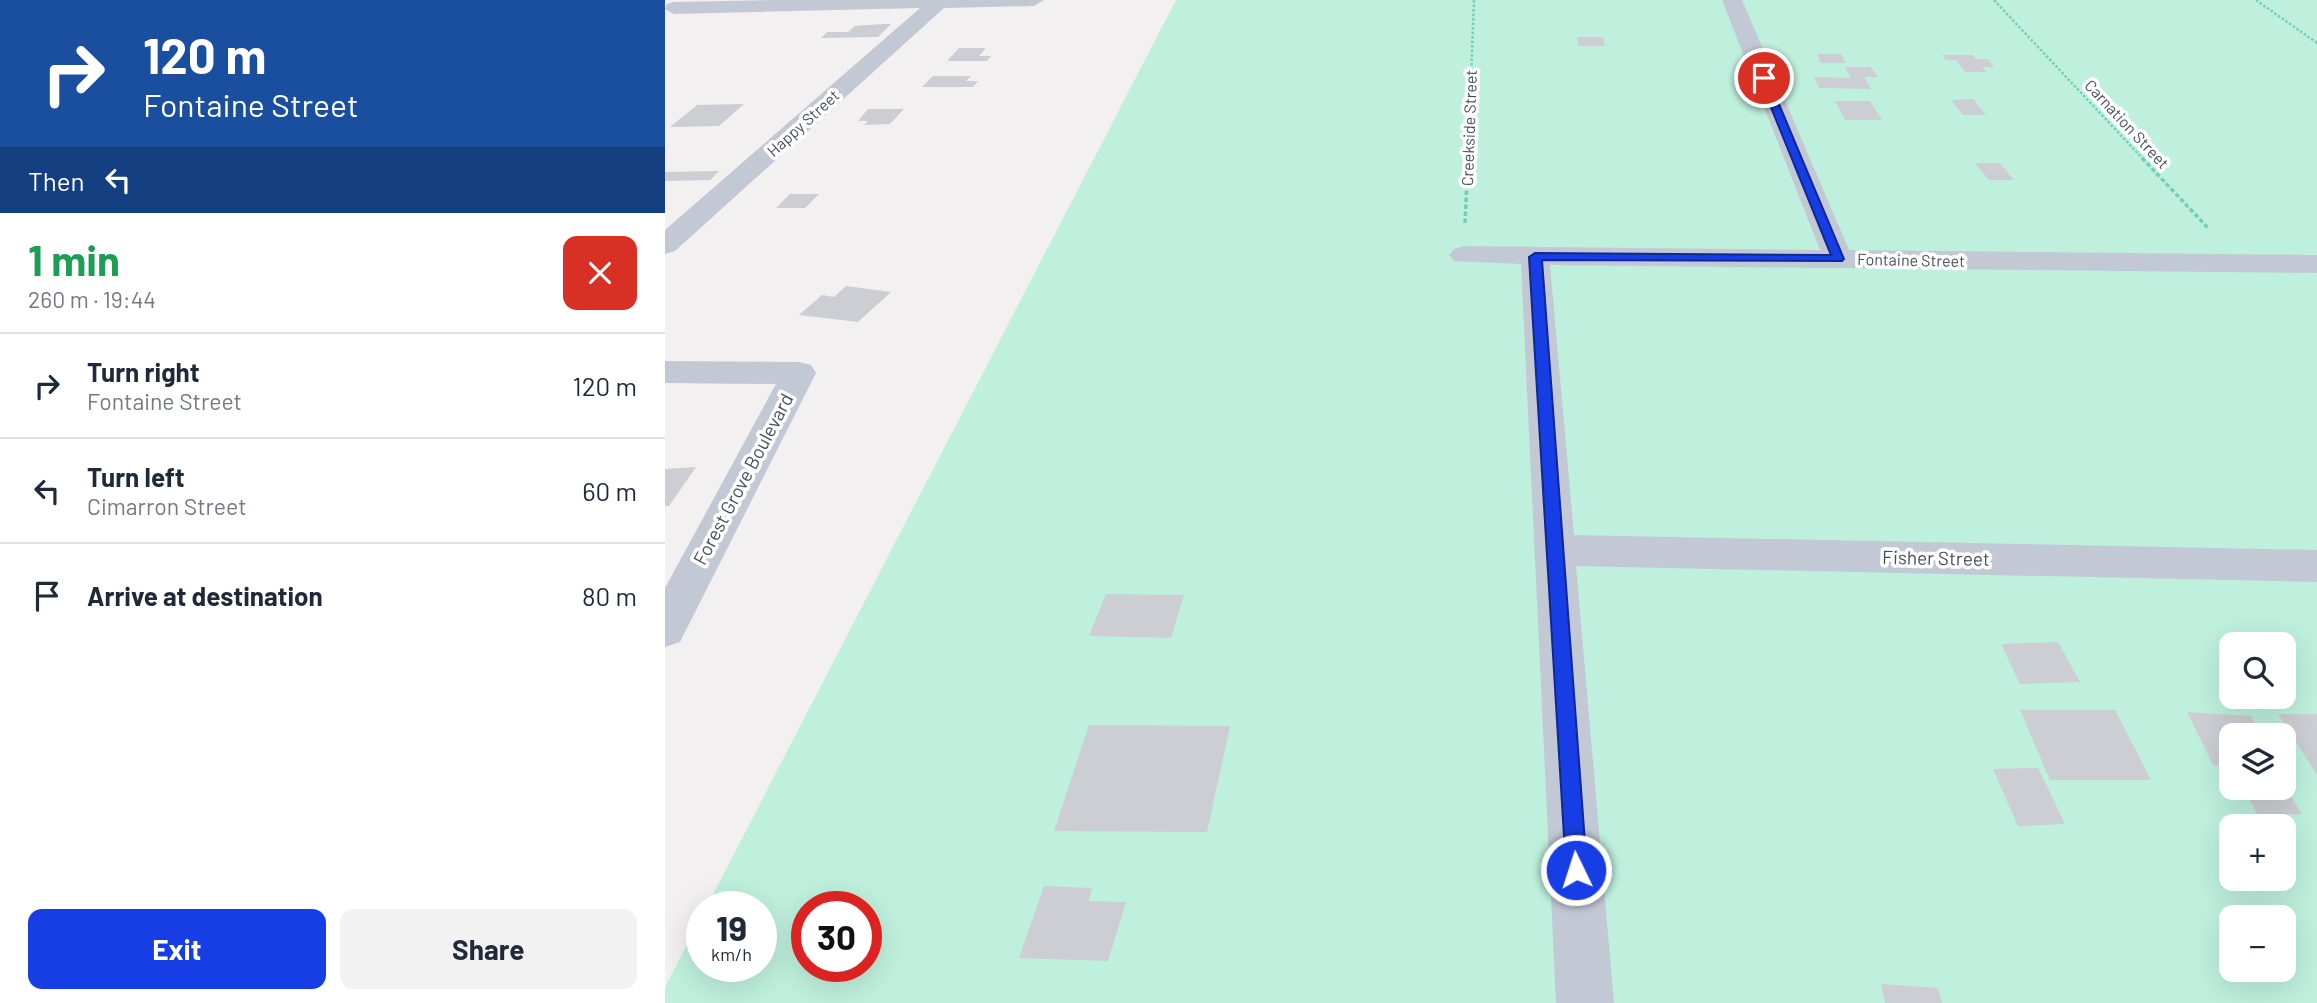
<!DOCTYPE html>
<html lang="en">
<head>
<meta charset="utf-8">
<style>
	:root { --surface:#fff; --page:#f2f2f3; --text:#1f2937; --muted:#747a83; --line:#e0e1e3; --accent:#173ee4 }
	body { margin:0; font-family:Barlow,sans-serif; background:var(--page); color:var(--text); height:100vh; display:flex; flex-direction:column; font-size:26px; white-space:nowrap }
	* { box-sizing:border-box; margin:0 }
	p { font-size:23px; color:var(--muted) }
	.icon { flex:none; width:38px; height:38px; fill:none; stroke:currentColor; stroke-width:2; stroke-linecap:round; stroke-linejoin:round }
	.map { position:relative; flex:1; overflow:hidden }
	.panel { display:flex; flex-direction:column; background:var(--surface); width:665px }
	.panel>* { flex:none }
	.top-card { background:#1a4fa0; color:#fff; overflow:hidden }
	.controls { position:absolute; left:1554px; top:632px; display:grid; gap:14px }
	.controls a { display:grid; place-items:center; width:77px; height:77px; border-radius:14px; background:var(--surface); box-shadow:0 7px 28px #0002; font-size:35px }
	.speed { position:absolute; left:21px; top:891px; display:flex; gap:14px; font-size:35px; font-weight:700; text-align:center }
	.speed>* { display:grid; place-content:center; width:91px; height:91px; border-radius:50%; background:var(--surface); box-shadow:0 7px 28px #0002; line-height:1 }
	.speed small { font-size:18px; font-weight:400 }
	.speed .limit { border:10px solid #d22; background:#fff; color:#111 }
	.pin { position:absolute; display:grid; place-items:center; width:60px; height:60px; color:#fff; margin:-30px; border:4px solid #fff; border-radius:50%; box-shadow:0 2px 7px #0007 }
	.me { position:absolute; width:77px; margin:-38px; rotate:356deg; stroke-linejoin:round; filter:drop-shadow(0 0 5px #0008) }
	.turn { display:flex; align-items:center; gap:24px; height:147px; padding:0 28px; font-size:32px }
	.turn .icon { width:91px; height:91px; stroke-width:2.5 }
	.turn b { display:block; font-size:49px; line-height:60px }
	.then { display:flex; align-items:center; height:66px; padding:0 28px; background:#0003; gap:14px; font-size:26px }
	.round { display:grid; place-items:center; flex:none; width:74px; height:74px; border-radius:14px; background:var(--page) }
	.head { display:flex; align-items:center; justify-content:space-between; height:119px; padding:0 28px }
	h1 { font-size:42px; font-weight:700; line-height:52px; color:#1e9e55 }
	.primary-button { display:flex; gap:14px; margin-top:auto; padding:14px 28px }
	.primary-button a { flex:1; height:80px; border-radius:14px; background:var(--accent); color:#fff; font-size:28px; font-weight:700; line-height:80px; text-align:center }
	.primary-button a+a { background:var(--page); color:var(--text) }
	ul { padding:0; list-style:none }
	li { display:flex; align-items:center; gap:21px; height:105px; padding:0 28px; border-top:2px solid var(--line) }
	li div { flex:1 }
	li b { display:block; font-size:26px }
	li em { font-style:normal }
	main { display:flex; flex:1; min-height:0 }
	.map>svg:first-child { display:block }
</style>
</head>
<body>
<main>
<section class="panel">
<div class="top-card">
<div class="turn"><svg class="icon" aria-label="right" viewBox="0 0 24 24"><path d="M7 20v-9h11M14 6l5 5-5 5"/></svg><div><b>120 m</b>Fontaine Street</div></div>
<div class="then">Then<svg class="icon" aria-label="left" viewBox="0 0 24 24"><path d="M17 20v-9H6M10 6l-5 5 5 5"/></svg></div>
</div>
<div class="head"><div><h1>1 min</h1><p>260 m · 19:44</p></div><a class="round" style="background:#d93025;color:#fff"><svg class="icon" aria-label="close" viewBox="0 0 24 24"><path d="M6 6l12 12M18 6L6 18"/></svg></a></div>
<ul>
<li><svg class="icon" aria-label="right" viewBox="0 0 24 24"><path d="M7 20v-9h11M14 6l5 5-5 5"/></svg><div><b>Turn right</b><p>Fontaine Street</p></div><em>120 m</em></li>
<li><svg class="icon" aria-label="left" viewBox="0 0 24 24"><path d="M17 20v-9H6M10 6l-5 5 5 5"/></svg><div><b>Turn left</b><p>Cimarron Street</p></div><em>60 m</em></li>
<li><svg class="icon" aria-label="arrive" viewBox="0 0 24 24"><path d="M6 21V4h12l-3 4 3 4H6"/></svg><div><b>Arrive at destination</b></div><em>80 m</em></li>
</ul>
<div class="primary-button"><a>Exit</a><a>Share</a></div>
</section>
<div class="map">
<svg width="1652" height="1003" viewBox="0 0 1652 1003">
	<rect width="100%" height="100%" fill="#f2f0f0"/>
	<path fill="#bef0dd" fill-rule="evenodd" d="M511 0H1652V1003H0V987L37 916V966H96V906H42ZM1566 644H1619V696H1566ZM1566 735H1619V788H1566ZM1566 826H1619V878H1566ZM142 906H201V966H142ZM1566 917H1619V970H1566Z"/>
	<path fill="#ccced4" d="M217 24H226L213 37 156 38 162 32H183L190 26Z
		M912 37H938L940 46H913Z
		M294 48H321L314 56H326L322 61H282Z
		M1152 54H1176L1181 63H1156Z
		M1277 55H1308L1311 59H1323L1329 67H1317L1322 72H1300L1291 60H1281Z
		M1180 67H1206L1213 77H1199L1206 89 1154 88 1149 77 1186 78Z
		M268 76H306L301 81H313L308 87H257Z
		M1308 99 1321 115H1298L1286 100Z
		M1170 101H1205L1217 120H1180Z
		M79 104 54 126 5 127 32 105Z
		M203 109H239L225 124 199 125 203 121H193Z
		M1310 163H1335L1349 180H1324Z
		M54 171 45 180 0 181V172Z
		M125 194H154L140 208H111Z
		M181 286 226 292 193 322 134 315 157 295 169 297Z
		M31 467 4 506H0V469Z
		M441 594 519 595 506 638 424 636Z
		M1393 642 1415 682 1355 684 1336 644Z
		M1355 710H1450L1486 780H1385Z
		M1522 712 1586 716 1596 735H1566V766L1548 765Z
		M1613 714H1652V775Z
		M424 725 565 726 542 832 389 831Z
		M1373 768 1400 824 1353 826 1328 769Z
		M1577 788H1620L1637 814 1593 815Z
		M379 886 427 888 424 901 461 902 443 961 354 958Z
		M1216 984 1273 988 1277 1003H1220Z"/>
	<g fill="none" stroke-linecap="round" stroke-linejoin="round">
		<path stroke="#76ceb8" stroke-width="2.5" stroke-dasharray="2.5 2" stroke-linecap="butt" d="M1329 0 1479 160
			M1591 0 1652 43
			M803 160 809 0"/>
		<path stroke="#76ceb8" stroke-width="3.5" stroke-dasharray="4.5 2.5" stroke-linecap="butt" d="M1477 158 1544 229
			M800 223 803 158"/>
		<path fill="#c3c8d5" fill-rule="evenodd" d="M105 0H379L369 6 279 8 10 251 0 254V230L255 8 9 14 0 9 2 4 9 2Z
			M1057 0H1077L1184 250 1652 255V273L885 265 909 535 1652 550V582L911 566 949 1003H891L856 264 789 261 784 255 789 249 799 246 1155 250Z
			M0 361 134 362 146 365 151 373 15 642 0 647V588L111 384 0 383Z"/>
	</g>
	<path fill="#173ee4" stroke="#0f2894" stroke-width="2" d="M1099 75 1103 78 1179 259 1177 261 877 260 922 870 919 877 911 881 904 877 901 870 864 257 870 253 1166 255 1094 78Z"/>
	<g text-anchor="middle" stroke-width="7" stroke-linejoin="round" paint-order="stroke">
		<g font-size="16" fill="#474e5d" stroke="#fff">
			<text transform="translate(138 123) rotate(-42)" y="6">Happy Street</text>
			<text transform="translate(1462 124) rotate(47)" y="6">Carnation Street</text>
			<text transform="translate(804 128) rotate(-88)" y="6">Creekside Street</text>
			<text transform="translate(1246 260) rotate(1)" y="6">Fontaine Street</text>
		</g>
		<g font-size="19" fill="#474e5d" stroke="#fff">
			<text transform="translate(78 479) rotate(-62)" y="7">Forest Grove Boulevard</text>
			<text transform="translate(1271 558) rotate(1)" y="7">Fisher Street</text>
		</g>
	</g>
</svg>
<div class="controls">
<a><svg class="icon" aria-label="search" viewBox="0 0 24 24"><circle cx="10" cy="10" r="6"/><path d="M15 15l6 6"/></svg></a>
<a><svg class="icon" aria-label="layers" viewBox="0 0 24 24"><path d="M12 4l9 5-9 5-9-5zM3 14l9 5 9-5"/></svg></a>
<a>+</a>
<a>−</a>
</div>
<div class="speed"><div>19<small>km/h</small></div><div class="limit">30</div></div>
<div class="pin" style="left:1099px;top:78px;background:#d93025"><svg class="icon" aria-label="arrive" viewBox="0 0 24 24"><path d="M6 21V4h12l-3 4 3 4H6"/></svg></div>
<svg class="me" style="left:911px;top:870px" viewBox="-20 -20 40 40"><circle r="17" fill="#173ee4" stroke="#fff" stroke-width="3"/><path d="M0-11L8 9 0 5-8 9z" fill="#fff"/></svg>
</div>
</main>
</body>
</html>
